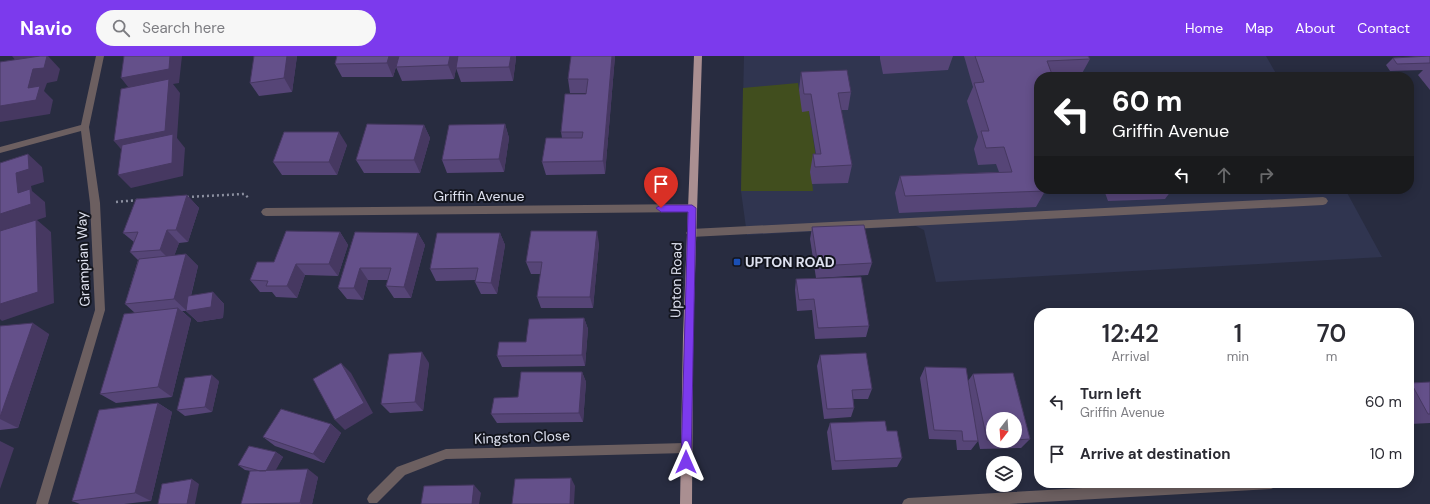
<!DOCTYPE html>
<html lang="en">
<head>
<meta charset="utf-8">
<style>
	:root { --surface:#fff; --page:#f7f7f7; --text:#2b2b33; --muted:#7c7c81; --accent:#7c3aed }
	body { margin:0; font-family:"DM Sans",sans-serif; background:var(--page); color:var(--text); height:100vh; display:flex; flex-direction:column; font-size:15px; white-space:nowrap }
	* { box-sizing:border-box; margin:0 }
	p { font-size:13px; color:var(--muted) }
	.icon { flex:none; width:22px; height:22px; fill:none; stroke:currentColor; stroke-width:2; stroke-linecap:round; stroke-linejoin:round }
	.map { position:relative; flex:1; overflow:hidden }
	.sheet { position:absolute; left:1034px; top:252px; width:380px; height:180px; display:flex; flex-direction:column; background:var(--surface); border-radius:16px; box-shadow:0 2px 10px #0003 }
	.sheet>* { flex:none }
	.hud { position:absolute; left:1034px; top:16px; width:380px; height:122px; border-radius:16px; box-shadow:0 2px 10px #0003; background:#202124; color:#fff; overflow:hidden }
	.needle { width:26px; rotate:197deg }
	.fabs { position:absolute; left:986px; top:356px; display:grid; gap:8px }
	.fabs a { display:grid; place-items:center; width:36px; height:36px; border-radius:50%; background:var(--surface); box-shadow:0 2px 10px #0003; font-size:20px }
	.pin { position:absolute; display:grid; place-items:center; width:34px; height:34px; color:#fff; margin:-41px -17px; border-radius:50% 50% 50% 0; rotate:-45deg; box-shadow:0 0 4px #0007 }
	.pin .icon { rotate:45deg }
	.me { position:absolute; width:44px; margin:-22px; rotate:0deg; stroke-linejoin:round; filter:drop-shadow(0 0 3px #0008) }
	.turn { display:flex; align-items:center; gap:14px; height:84px; padding:0 12px; font-size:18px }
	.turn .icon { width:52px; height:52px; stroke-width:2.5 }
	.turn b { display:block; font-size:28px; line-height:34px }
	.lanes { display:flex; align-items:center; height:38px; padding:0 12px; background:#0003; justify-content:center; gap:20px; direction:ltr }
	.lanes .off { opacity:.35 }
	.eta { display:flex; justify-content:space-evenly; align-items:center; height:68px; text-align:center }
	.eta b { font-size:24px; font-weight:600; line-height:28px }
	ul { padding:0; list-style:none }
	li { display:flex; align-items:center; gap:12px; height:52px; padding:0 12px }
	li div { flex:1 }
	li b { display:block; font-size:15px }
	li em { font-style:normal }
	header { display:flex; align-items:center; gap:24px; box-sizing:border-box; height:56px; padding:0 20px; background:var(--accent); color:#fff }
	header strong { font-size:19px }
	nav { display:flex; gap:22px; margin-inline-start:auto; font-size:14px }
	.search { width:280px; height:36px; background:var(--page); display:flex; align-items:center; gap:10px; box-sizing:border-box; padding:0 14px; border-radius:22px; color:var(--muted); font-size:15px }
	.map>svg:first-child { display:block }
</style>
</head>
<body>
<header>
<strong>Navio</strong>
<div class="search"><svg class="icon" aria-label="search" viewBox="0 0 24 24"><circle cx="10" cy="10" r="6"/><path d="M15 15l6 6"/></svg>Search here</div>
<nav><a>Home</a><a>Map</a><a>About</a><a>Contact</a></nav>
</header>
<div class="map">
<svg width="1430" height="448" viewBox="0 0 1430 448">
	<rect width="100%" height="100%" fill="#282c40"/>
	<path fill="#303550" d="M744 0H1266L1278 21H1039V133H1345L1382 201 936 226 924 174 916 170 747 179 741 135Z"/>
	<path fill="#414e1e" d="M798 27 799 34 809 55 818 115 811 116 813 135H741L743 32Z"/>
	<g fill="none" stroke-linecap="round" stroke-linejoin="round">
		<path stroke="#8b8f9f" stroke-width="2.5" stroke-dasharray="2 3" stroke-linecap="butt" d="M187 141 244 138 250 143
			M116 146 138 144"/>
		<path fill="#6c5f60" fill-rule="evenodd" d="M1323 141 1326 142 1328 145 1326 148 1323 149 691 181 688 180 686 177 688 174 691 173Z"/>
		<path fill="#6c5f60" fill-rule="evenodd" d="M96 0H104L89 71 100 147 105 254 48 448H36L95 254 90 147 81 75 0 97V91L81 69Z
			M692 148 695 149 697 152 695 155 692 156 266 160 263 159 261 156 263 153 266 152Z
			M686 387 690 388 692 392 690 396 686 397 446 403 405 419 377 447H369L367 443 369 439 397 411 446 393Z
			M1172 427H1277L1275 431 1271 433 1009 448H902L904 444 908 442Z"/>
		<path fill="#aa8f91" fill-rule="evenodd" d="M694 0H702L693 280 692 448H680L683 280Z"/>
	</g>
	<path fill="#564577" fill-rule="evenodd" d="M297 0 292 36 259 40 250 27Z
		M337 0H457L458 2 454 23 402 25 396 11 393 21H342L335 8Z
		M615 0 605 118 546 119 542 106 562 82 561 76 586 38V37H570L568 23Z
		M880 0H953L948 14 883 18 880 3Z
		M964 0H1088L1090 3 1080 21H1039V133H1200L1199 134 1171 135 1165 143 1108 145 1104 134 1044 137 1036 151 899 157 895 137 900 120 999 116 996 108 978 109 974 93 978 81 967 45 973 31Z
		M1424 0H1430V34L1418 19 1423 14 1390 15 1386 9 1393 2Z
		M516 2 513 25 461 26 456 12Z
		M801 16 851 36 848 54H841L852 109 848 127 812 128 810 116 813 98H816L809 55 802 56 799 34Z
		M505 68 509 82 504 116 447 117 442 104Z
		M424 69 430 82 420 117H364L356 104Z
		M347 89 337 119H282L273 106Z
		M187 139 199 152 188 186 179 187 174 200 186 198 198 210 191 240 213 236 224 248 223 262 198 266 186 255H182L191 263 172 341 116 347 100 338 135 257 125 248 138 204 130 196 134 186 123 177Z
		M812 171 872 207 868 219 816 222 810 183Z
		M340 176 348 189 338 220 305 219 297 242 276 241 272 236H260L250 224 274 206Z
		M355 176 418 177 425 189 411 242H394L386 230 388 224H368L363 244 347 243 338 232Z
		M500 177 505 189 497 238H481L475 226 476 224 436 225 430 213Z
		M599 187 593 252H541L537 241 541 218H531L526 206Z
		M796 223 869 270 866 281 815 283 812 254 797 255 795 234Z
		M584 262 588 273 585 310 502 311 497 300 526 286Z
		M0 270 49 278 18 372 0 374Z
		M820 299 872 333 868 343H853L854 352 851 361 824 363 817 310Z
		M429 307 423 355 390 357 381 348Z
		M925 311 966 312 968 325 973 318 1013 317 1030 383 1021 392 980 393 978 384V385L971 394H957L956 384 929 383 920 322ZM993 363H1015V385H993Z
		M582 316 586 326 583 366 497 367 491 358 518 341Z
		M219 325 212 356 185 360 177 354Z
		M1430 326V367L1410 368 1409 366V328L1411 327Z
		M1039 346V358L1036 349Z
		M158 347 172 356 151 445 124 448H80L72 445Z
		M830 367 887 375 902 402 897 411 832 414 827 376Z
		M331 368 341 377 324 407 275 390 263 381Z
		M276 396 283 401 275 414 318 421 312 448H241L251 415 245 414 238 409Z"/>
	<path fill="#463861" d="M12 0H46L16 5Z
		M47 0H48L60 13 57 25 47 27 44 35 53 44 50 58 0 66V50L28 32 33 13Z
		M170 0H182L179 27 173 28 180 37 177 82 185 92 183 120 131 132 118 119 126 99 114 85 132 36 121 22Z
		M287 0H297L292 36 284 22Z
		M389 0H399L393 21 387 7Z
		M450 0H457L458 2 454 23 448 9Z
		M511 0H516V2L513 25 509 11Z
		M612 0H615L605 118 603 105Z
		M505 68 509 82 504 116 499 103Z
		M424 69 430 82 420 117 414 104Z
		M339 76 347 89 337 119 329 106Z
		M28 98 42 111 44 126 31 130 32 135 45 146 46 161 37 164 51 176 54 247 2 265 0 263V158L16 117Z
		M187 139 199 152 188 186 176 174Z
		M167 174 179 187 172 206 160 194Z
		M597 175 599 187 593 252 590 241Z
		M340 176 348 189 338 220 329 208Z
		M418 177 425 189 411 242 404 231Z
		M500 177 505 189 497 238 491 227Z
		M186 198 198 210 187 255 174 243Z
		M296 208 305 219 297 242 287 230Z
		M360 212 368 224 363 244 354 232Z
		M213 236 224 248 223 262 198 266 186 255Z
		M178 252 191 263 172 341 158 331Z
		M584 262 588 273 585 310 582 299Z
		M33 267 49 278 18 372 0 363V361Z
		M422 296 429 307 423 355 415 346Z
		M341 307 351 317 373 357 345 374 335 364Z
		M582 316 586 326 583 366 579 357Z
		M212 319 219 325 212 356 205 351Z
		M158 347 172 356 151 445 135 437Z
		M331 368 341 377 324 407 313 398Z
		M0 385 14 392 0 433Z
		M276 396 283 401 272 421 265 416Z
		M308 413 318 421 312 448H301L300 447Z
		M571 422 575 430 574 448H570Z
		M192 423 199 428 195 448H187Z
		M474 429 481 437 479 448H472Z"/>
	<path fill="#64508a" stroke="#463861" d="M40 0H47L44 12 33 13 28 32 40 30 36 44 0 50V6Z
		M124 0H170L169 13 121 22Z
		M254 0H287L284 22 250 27Z
		M337 0H389L387 7 335 8Z
		M399 0H450L448 9 396 11Z
		M458 0H511L509 11 456 12Z
		M571 0H612L603 105 542 106 546 82H582L583 76H561L565 38H586L588 23H568Z
		M975 0H1088L1090 3 1047 5 1053 21H1039V111H1037L1039 116V133H1045V135L905 140 900 120 1012 116 1004 91 986 92 981 75H989L974 27 984 26Z
		M1430 0V7L1397 8 1393 2Z
		M847 14 851 36 838 37 852 109 815 111 813 98H821L811 38H804L801 16Z
		M169 23 165 75 114 85 121 33Z
		M367 68 424 69 414 104H356Z
		M505 68 499 103 442 104 449 69Z
		M284 76H339L329 106H273Z
		M173 78 172 107 118 119 122 89Z
		M28 98 29 113 16 117 18 137 30 133 31 148 0 158V107Z
		M187 139 176 174H167L160 194 130 196 138 176 123 177 136 143Z
		M36 164 38 236 0 248V175Z
		M864 169 872 207 818 210 812 171Z
		M286 175 340 176 329 208H296L287 230H266L268 225 250 224 257 206H274Z
		M531 175H597L590 241H537L542 206H526Z
		M355 176 418 177 404 231 386 230 391 212H360L354 232H338Z
		M437 177H500L491 227 475 226 478 212 430 213Z
		M186 198 174 243 125 248 139 203Z
		M861 221 869 270 818 272 814 243 799 244 796 223Z
		M213 236 211 251 186 255 188 240Z
		M178 252 158 331 100 338 124 258Z
		M584 262 582 299 497 300 499 286H526L529 263Z
		M33 267 0 361V270Z
		M422 296 415 346 381 348 389 298Z
		M866 297 872 333 852 334 854 352 827 353 820 299Z
		M341 307 364 347 335 364 313 323Z
		M925 311 966 312 978 385H963L962 375 934 374Z
		M521 316H582L579 357 491 358 494 342 518 341Z
		M1013 317 1030 383 1015 384V363H993V384H987L973 318Z
		M212 319 205 351 177 354 185 322Z
		M1430 326V358H1428L1411 327Z
		M158 347 135 437 72 445 99 354Z
		M281 353 331 368 313 398 263 381Z
		M885 365 887 375H897L902 402 835 405 830 367Z
		M249 390 276 396 266 415H260L238 409Z
		M308 413 300 447 241 448 250 415Z
		M571 422 570 448H512L515 423Z
		M192 423 187 448H158L162 428Z
		M474 429 472 448H421L424 430Z"/>
	<path fill="#7c3aed" stroke="#51269a" d="M661 149H692L696 152 691 406 690 409 686 411 682 409 681 406 688 156H661L656 152Z"/>
	<rect fill="#1a4fb4" stroke="#13151e" stroke-width="1.5" x="733" y="202" width="8" height="8" rx="2"/>
	<g text-anchor="middle" stroke-width="4" stroke-linejoin="round" paint-order="stroke">
		<g font-size="14" fill="#dfe2f0" stroke="#13151e">
			<text x="479" y="145">Griffin Avenue</text>
			<text transform="translate(83 203) rotate(-92)" y="5">Grampian Way</text>
			<text transform="translate(676 224) rotate(-89)" y="5">Upton Road</text>
			<text transform="translate(522 381) rotate(-2)" y="5">Kingston Close</text>
		</g>
		<g font-size="14" font-weight="bold" fill="#dfe2f0" stroke="#13151e" text-anchor="start">
			<text x="745" y="211">UPTON ROAD</text>
		</g>
	</g>
</svg>
<div class="fabs">
<a><svg class="needle" viewBox="-14 -14 28 28"><path d="M0-13l5 13h-10z" fill="#e53935"/><path d="M0 13l5-13h-10z" fill="#7c7c81"/></svg></a>
<a><svg class="icon" aria-label="layers" viewBox="0 0 24 24"><path d="M12 4l9 5-9 5-9-5zM3 14l9 5 9-5"/></svg></a>
</div>
<div class="pin" style="left:661px;top:152px;background:#d93025"><svg class="icon" aria-label="arrive" viewBox="0 0 24 24"><path d="M6 21V4h12l-3 4 3 4H6"/></svg></div>
<svg class="me" style="left:686px;top:406px" viewBox="-20 -20 40 40"><path d="M0-17L14 15 0 8-14 15z" fill="#7c3aed" stroke="#fff" stroke-width="4"/></svg>
<div class="hud">
<div class="turn"><svg class="icon" aria-label="left" viewBox="0 0 24 24"><path d="M17 20v-9H6M10 6l-5 5 5 5"/></svg><div><b>60 m</b>Griffin Avenue</div></div>
<div class="lanes"><svg class="icon" aria-label="left" viewBox="0 0 24 24"><path d="M17 20v-9H6M10 6l-5 5 5 5"/></svg><svg class="icon off" aria-label="ahead" viewBox="0 0 24 24"><path d="M12 20V5M6 11l6-6 6 6"/></svg><svg class="icon off" aria-label="right" viewBox="0 0 24 24"><path d="M7 20v-9h11M14 6l5 5-5 5"/></svg></div>
</div>
<section class="sheet">
<div class="eta">
<div><b>12:42</b><p>Arrival</p></div>
<div><b>1</b><p>min</p></div>
<div><b>70</b><p>m</p></div>
</div>
<ul>
<li><svg class="icon" aria-label="left" viewBox="0 0 24 24"><path d="M17 20v-9H6M10 6l-5 5 5 5"/></svg><div><b>Turn left</b><p>Griffin Avenue</p></div><em>60 m</em></li>
<li><svg class="icon" aria-label="arrive" viewBox="0 0 24 24"><path d="M6 21V4h12l-3 4 3 4H6"/></svg><div><b>Arrive at destination</b></div><em>10 m</em></li>
</ul>
</section>
</div>
</body>
</html>
